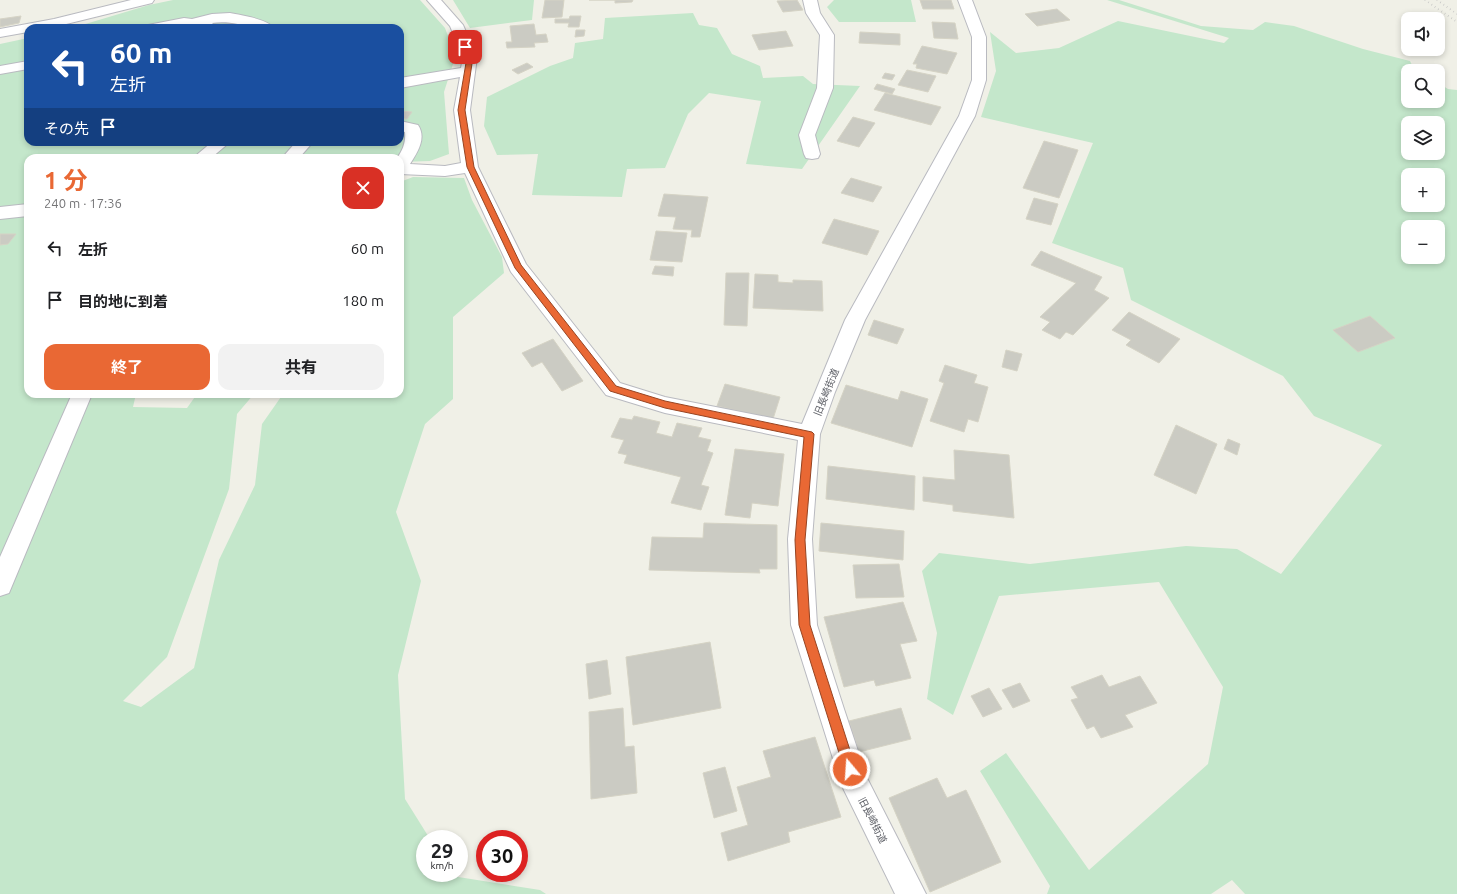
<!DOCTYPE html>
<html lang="ja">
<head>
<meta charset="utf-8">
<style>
	:root { --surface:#fff; --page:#f2f2f2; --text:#202124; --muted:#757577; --accent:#e96834 }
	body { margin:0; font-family:Ubuntu,"Noto Sans JP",sans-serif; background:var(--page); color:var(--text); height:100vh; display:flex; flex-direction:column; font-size:15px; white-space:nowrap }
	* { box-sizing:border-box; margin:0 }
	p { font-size:13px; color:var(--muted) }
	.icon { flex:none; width:22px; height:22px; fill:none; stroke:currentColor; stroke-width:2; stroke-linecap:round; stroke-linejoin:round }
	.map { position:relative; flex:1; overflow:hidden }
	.sheet { position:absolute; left:24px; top:154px; width:380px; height:244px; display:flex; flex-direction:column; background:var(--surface); border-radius:12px; box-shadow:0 2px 6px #0003 }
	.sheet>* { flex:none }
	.banner { position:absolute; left:24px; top:24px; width:380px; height:122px; border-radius:12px; box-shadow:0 2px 6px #0003; background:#1a4fa0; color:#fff; overflow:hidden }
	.controls { position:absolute; left:1401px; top:12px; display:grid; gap:8px }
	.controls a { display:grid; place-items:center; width:44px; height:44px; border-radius:8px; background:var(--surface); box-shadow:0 2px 6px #0003; font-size:20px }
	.speed { position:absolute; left:416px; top:830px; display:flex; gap:8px; font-size:20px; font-weight:700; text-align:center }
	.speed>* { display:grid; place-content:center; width:52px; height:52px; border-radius:50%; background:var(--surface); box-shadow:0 2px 6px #0003; line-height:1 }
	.speed small { font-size:10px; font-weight:400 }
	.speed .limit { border:6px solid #d22; background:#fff; color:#111 }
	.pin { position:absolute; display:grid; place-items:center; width:34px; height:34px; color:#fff; margin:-17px; border-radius:8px; box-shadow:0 2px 6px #0006 }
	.me { position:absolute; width:44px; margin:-22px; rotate:342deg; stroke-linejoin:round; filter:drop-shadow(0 0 3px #0008) }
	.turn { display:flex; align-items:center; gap:14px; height:84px; padding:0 20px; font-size:18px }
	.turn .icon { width:52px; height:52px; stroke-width:2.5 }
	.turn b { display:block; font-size:28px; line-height:34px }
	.then { display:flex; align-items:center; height:38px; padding:0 20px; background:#0003; gap:8px; font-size:15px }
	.round { display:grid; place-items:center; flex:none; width:42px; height:42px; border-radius:12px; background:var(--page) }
	.head { display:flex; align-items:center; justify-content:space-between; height:68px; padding:0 20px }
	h1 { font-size:24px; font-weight:700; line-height:30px; color:var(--accent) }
	.cta { display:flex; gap:8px; margin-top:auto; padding:8px 20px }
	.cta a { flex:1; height:46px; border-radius:12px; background:var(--accent); color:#fff; font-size:16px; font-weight:700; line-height:46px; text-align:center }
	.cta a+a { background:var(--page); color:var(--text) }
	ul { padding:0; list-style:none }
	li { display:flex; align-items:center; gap:12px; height:52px; padding:0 20px }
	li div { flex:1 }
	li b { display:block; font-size:15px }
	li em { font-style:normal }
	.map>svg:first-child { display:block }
</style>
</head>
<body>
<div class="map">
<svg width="1457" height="894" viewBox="0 0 1457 894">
	<rect width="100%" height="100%" fill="#f0f0e7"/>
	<path fill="#c4e7cb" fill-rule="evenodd" d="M173 0H420L445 28 454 52 453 64 444 92 449 154 430 161 400 162V158H28V394H136L133 407 187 408 197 394H254L237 414 229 489 167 657 123 701 141 707 194 668 219 560 255 485 262 424 283 394H400V182L413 177 464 178 472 200 502 257 504 273 453 317V399L425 424 396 512 421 581 398 675 405 799 430 839H425V873H450L452 876 540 890 546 894H0V44L28 38V142H400V28H72L149 5Z
		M453 0H534L532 20 470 28Z
		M834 0H911L916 22H839L827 7Z
		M1107 0H1119L1201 26 1253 30 1265 22 1294 26 1363 49 1410 61 1415 71H1408V101H1438V83L1448 89 1457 90V894H1245L1232 880 1211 894H1047L1050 886 980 771 1006 753 1089 870 1208 764 1223 687 1159 582 999 596 953 715 927 699 937 633 922 571 939 553 1030 564 1186 546 1237 549 1281 574 1382 445 1314 416 1283 376 1131 300 1123 268 1052 243 1093 143 981 117 996 71 990 32 1016 53 1059 48 1118 21 1224 43 1229 38ZM1408 123H1438V153H1408ZM1408 175H1438V205H1408ZM1408 227H1438V257H1408Z
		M693 13 699 25 717 28 732 54 760 66 763 78 803 76 813 84 860 86 802 169 746 164 761 101 709 93 688 114 665 168 627 169 622 197 532 195 538 154 497 155 484 126 487 97 550 66 573 58 575 43 603 39 605 18Z"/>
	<path fill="#cbcbc3" stroke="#d5d3c5" d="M545 0H564L562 17 542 18Z
		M589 0H633L632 2 615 3V0Z
		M797 0 803 10 783 12 777 1Z
		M920 0H951L954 9H923Z
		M1057 9 1070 20 1037 26 1025 14Z
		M21 16 19 23 0 27V19Z
		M570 16H581L579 27H568L569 23H555V19H569Z
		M932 22 955 23 958 39 934 38Z
		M534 24 536 35 546 34 548 42 534 43 535 47 507 48 506 42H512L510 26Z
		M576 30H585L584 36 575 37Z
		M786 31 793 46 759 50 752 35Z
		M860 32 900 34V45L859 43Z
		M922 46 957 53 947 74 916 68 917 64H913Z
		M527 63 533 67 518 74 512 70Z
		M907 70 936 76 928 92 898 85Z
		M885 73 895 75 892 80 882 78Z
		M877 84 895 89 892 94 874 89Z
		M885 93 941 107 931 125 874 110Z
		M401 111 412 112 407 119 400 118Z
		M853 117 875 123 859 147 837 141Z
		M1044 141 1078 150 1059 198 1023 188Z
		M851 178 882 187 873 202 841 193Z
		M664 194 708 197 700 237H691L692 230 673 229 676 217 658 216Z
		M1034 198 1058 204 1051 225 1026 219Z
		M834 219 879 231 867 255 822 243Z
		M656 231 687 233 682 262 650 260Z
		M0 234H16L8 244 0 245Z
		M1041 251 1102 277 1094 290 1109 298 1073 335 1066 332 1060 339 1042 330 1050 322 1040 317 1076 283 1031 265Z
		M655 266 674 267 673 276 652 274Z
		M726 273H749L747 326 724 325Z
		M755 274 778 275V282L793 283V280L822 281 823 311 753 308Z
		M1129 312 1180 339 1159 363 1126 345 1131 340 1112 330Z
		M1370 316 1395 338 1358 352 1333 330Z
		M874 320 904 329 897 344 868 335Z
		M553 339 583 381 562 391 542 362 532 367 522 353Z
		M1006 350 1022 354 1017 371 1002 367Z
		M945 365 977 375 974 383 988 387 978 422 968 419 964 432 930 421 944 383 939 381Z
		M725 384 780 397 773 419 717 406Z
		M846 385 898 400 901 391 928 399 912 447 831 423Z
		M634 416 660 422 656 433 672 437 677 423 702 428 698 437 711 440 707 451 713 453 701 485 709 487 701 510 671 503 681 477 624 463 627 455 618 453 624 440 611 437 620 418 632 420Z
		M1176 425 1217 444 1196 494 1154 475Z
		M1228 439 1240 444 1237 455 1224 449Z
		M735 449 784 454 778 506 752 503 750 518 725 515Z
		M954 450 1009 455 1014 518 953 511V505L923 501V477L955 480Z
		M828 466 915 476 914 510 826 499Z
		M704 523 777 525V569H759L760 573 649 570 652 537 703 538Z
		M821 523 904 531 903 560 819 551Z
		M899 564 904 597 856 598 853 565Z
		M903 602 917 641 900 644 911 678 876 686 874 680 844 687 824 617Z
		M710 642 721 708 633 725 626 657Z
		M607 660 611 694 589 699 586 664Z
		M1102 675 1109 687 1140 676 1157 703 1125 715 1133 727 1101 738 1094 726 1087 729 1071 700 1078 698 1071 687Z
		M1020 683 1030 701 1013 708 1002 690Z
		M989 688 1002 709 983 717 971 696Z
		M623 708 625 747 634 746 637 793 591 799 589 712Z
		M901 708 911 739 859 752 849 721Z
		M815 737 841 817 788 832 790 842 728 861 721 833 748 825 737 787 771 777 763 751Z
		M725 767 737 811 714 818 703 773Z
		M937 778 947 798 966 790 1001 862 930 892 889 798Z"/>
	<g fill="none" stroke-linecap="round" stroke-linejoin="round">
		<defs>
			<path id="minor" d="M131 0H154L152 3 54 27 28 28V32L0 37V29L54 19Z
				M427 0H441L463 25 477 57 470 110 478 167 526 264 620 383 665 397 802 424 845 320 959 116 972 80V37L958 0H972L986 37V80L975 116 865 320 835 392 820 434 812 539 817 625 844 709 867 778 926 894H895L841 784 791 625 788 539 798 440 665 413 606 395 511 272 465 173 445 176 400 174V158H397C403 150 406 142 405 132L400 131V121L418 125C427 138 417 153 410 164L445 166 461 163 454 110 460 77 400 88V78L461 68 463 57 450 26Z
				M803 0H817L820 13 834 35 833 88 815 135 820 154 818 158 812 159 806 158 804 154 799 135 817 88 820 35 806 13Z
				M230 13C241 15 267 19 274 28 268 28 260 29 254 28 239 24 228 21 212 23L214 25 212 28 184 26 175 28H146L148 25 184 18 192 19 212 14Z
				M28 61V69L0 74V66Z
				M212 142H230L211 158H193Z
				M296 142H313L299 158H282Z
				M28 204V216L0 219V207Z
				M72 394H92L9 593 0 596V557Z"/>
		</defs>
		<use href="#minor" stroke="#b9bac0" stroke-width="2"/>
		<use href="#minor" fill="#fff" fill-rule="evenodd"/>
		<path stroke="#b9b9ba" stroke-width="2" stroke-dasharray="0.5 3.5" stroke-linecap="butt" d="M1425 0 1457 22
			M1437 0 1457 14"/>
	</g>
	<path fill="#e96834" stroke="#974422" d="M463 45H467L473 57 465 110 474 167 521 265 616 386 665 401 812 432 814 434 805 540 810 625 856 769 854 773 850 775 846 773 844 769 799 625 795 540 804 437 665 408 610 391 515 268 467 167 458 110 467 57 462 47Z"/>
	<g text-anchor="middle" stroke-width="4" stroke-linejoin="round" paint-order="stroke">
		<g font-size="10" fill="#5e6067" stroke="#fff">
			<text transform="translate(826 392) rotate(-68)" y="4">旧長崎街道</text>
			<text transform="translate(873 820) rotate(63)" y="4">旧長崎街道</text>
		</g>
	</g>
</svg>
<div class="controls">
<a><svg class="icon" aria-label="sound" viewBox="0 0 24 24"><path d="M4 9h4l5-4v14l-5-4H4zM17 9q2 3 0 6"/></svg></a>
<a><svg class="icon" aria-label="search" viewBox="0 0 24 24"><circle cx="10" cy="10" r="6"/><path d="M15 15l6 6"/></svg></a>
<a><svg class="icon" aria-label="layers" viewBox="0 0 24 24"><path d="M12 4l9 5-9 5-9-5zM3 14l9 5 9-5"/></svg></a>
<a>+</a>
<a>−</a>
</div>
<div class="speed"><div>29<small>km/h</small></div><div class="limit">30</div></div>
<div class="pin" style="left:465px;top:47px;background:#d93025"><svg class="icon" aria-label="arrive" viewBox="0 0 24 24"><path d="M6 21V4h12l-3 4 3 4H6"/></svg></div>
<svg class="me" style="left:850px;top:769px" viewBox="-20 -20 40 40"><circle r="17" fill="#e96834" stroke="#fff" stroke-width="3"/><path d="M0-11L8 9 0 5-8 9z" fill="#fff"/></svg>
<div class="banner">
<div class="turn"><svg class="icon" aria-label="left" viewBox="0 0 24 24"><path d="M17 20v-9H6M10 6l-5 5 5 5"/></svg><div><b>60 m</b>左折</div></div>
<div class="then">その先<svg class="icon" aria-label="arrive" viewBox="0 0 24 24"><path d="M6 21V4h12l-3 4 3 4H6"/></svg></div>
</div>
<section class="sheet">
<div class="head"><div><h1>1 分</h1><p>240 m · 17:36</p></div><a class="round" style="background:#d93025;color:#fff"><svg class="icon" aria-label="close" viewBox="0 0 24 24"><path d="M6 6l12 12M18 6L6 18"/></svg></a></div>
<ul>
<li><svg class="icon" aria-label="left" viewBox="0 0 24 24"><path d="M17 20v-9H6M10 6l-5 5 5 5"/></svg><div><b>左折</b></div><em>60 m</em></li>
<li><svg class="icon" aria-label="arrive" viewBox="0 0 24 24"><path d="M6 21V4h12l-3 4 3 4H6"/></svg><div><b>目的地に到着</b></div><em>180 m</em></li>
</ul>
<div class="cta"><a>終了</a><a>共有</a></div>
</section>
</div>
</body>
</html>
